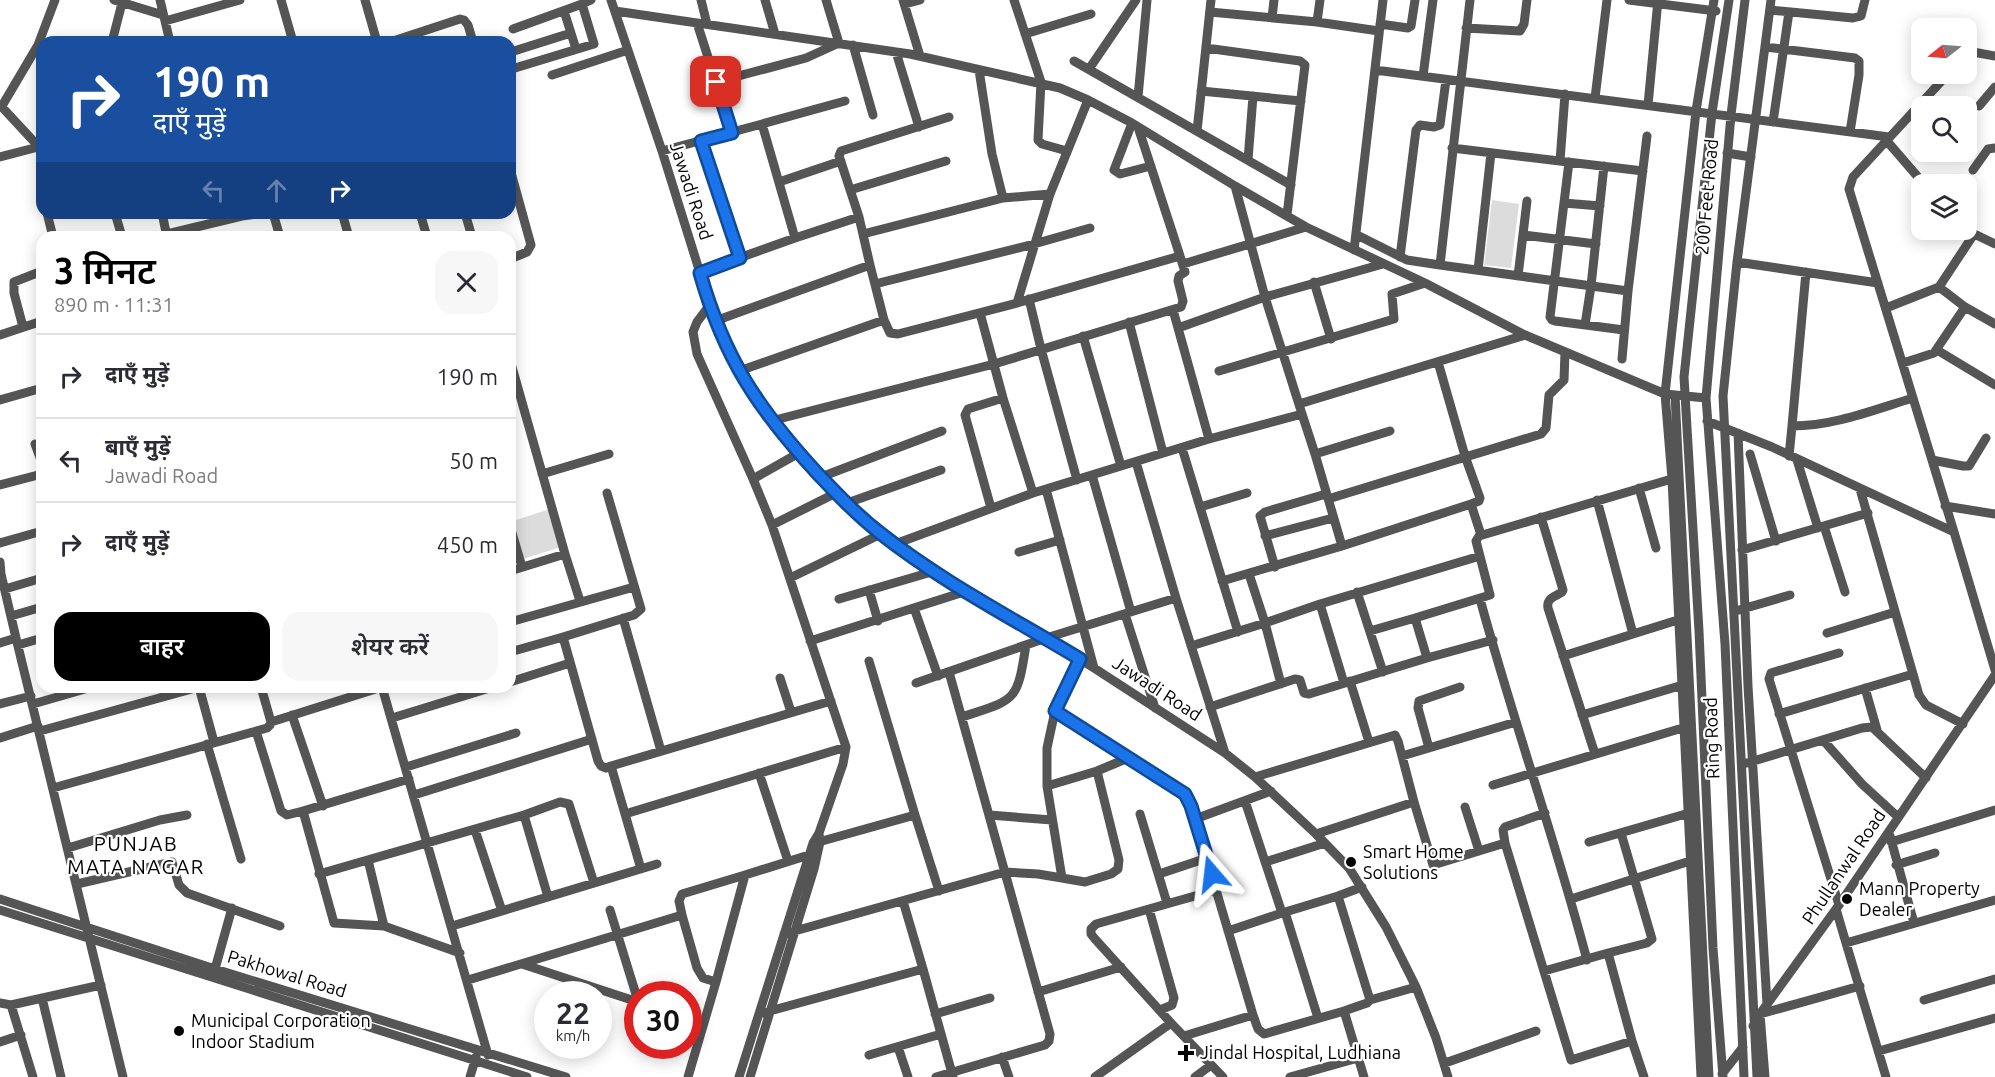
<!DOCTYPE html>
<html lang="hi">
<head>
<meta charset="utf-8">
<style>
	:root { --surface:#fff; --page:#f7f7f7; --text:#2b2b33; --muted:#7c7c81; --line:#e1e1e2; --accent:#000 }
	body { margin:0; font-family:Ubuntu,"Noto Sans Devanagari",sans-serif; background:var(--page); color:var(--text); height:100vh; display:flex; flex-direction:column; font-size:22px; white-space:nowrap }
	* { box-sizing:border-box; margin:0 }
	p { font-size:20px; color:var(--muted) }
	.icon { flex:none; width:33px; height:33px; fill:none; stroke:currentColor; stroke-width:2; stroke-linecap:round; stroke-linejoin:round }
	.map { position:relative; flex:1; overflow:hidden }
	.panel { position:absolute; left:36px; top:231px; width:480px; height:462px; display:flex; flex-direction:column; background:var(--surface); border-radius:18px; box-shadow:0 3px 15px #0003 }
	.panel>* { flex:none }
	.top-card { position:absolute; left:36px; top:36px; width:480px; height:183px; border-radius:18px; box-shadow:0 3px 15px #0003; background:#1a4fa0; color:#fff; overflow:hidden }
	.needle { width:39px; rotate:253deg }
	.buttons { position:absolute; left:1911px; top:18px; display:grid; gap:12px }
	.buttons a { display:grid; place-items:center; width:66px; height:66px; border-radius:12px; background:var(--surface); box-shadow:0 3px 15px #0003; font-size:30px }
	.speed { position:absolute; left:534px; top:981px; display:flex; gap:12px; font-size:30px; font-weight:700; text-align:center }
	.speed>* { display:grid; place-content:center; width:78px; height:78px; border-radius:50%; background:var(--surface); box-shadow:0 3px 15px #0003; line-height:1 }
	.speed small { font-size:15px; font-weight:400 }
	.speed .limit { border:9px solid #d22; background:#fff; color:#111 }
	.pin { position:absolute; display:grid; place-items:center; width:51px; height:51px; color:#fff; margin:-26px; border-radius:12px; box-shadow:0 3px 9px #0006 }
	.me { position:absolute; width:66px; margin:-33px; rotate:343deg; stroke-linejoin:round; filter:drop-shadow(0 0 4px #0008) }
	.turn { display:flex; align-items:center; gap:21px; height:126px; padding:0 18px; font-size:27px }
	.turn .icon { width:78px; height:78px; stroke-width:2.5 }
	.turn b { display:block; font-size:42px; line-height:51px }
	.lanes { display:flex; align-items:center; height:57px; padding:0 18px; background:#0003; justify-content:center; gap:30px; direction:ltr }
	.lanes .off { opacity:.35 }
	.round { display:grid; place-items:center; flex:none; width:63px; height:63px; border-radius:18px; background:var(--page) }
	.head { display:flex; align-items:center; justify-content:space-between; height:102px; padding:0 18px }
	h1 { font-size:36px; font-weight:600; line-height:45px; color:var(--accent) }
	.action { display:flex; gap:12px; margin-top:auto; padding:12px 18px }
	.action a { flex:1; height:69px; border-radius:18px; background:var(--accent); color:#fff; font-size:24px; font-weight:600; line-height:69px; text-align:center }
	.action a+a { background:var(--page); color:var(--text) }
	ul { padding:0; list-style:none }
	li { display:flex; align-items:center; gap:18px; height:84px; padding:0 18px; border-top:2px solid var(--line) }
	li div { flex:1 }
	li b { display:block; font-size:22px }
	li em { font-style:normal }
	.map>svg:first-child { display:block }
</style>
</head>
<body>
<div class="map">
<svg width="1995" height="1077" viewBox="0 0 1995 1077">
	<rect width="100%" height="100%" fill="#fff"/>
	<path fill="#dcdcdc" d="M1492 200 1519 204 1511 268 1484 265Z
		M550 509 561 547 523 559 513 521Z"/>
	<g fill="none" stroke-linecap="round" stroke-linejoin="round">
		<path stroke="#555" stroke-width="9" d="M114 0 163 15
			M160 0 170 42
			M281 0 293 42
			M365 0 377 42
			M611 0 662 151 715 321 739 371 771 421 836 493 881 534 935 571 1094 668 1225 753 1255 777 1316 834 1349 868 1386 927 1416 987 1436 1038 1448 1077
			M701 0 707 24
			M765 0 775 34
			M903 0 920 56
			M1014 0 1041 82 1038 140 1042 144 1067 151
			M1470 0 1440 265 1628 291
			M1629 0 1716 11
			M905 4 920 0
			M1770 10 1853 18 1861 16 1865 0
			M564 11 576 49
			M615 11 910 54 1060 88 1088 100 1132 123 1235 186 1306 227 1425 283 1525 335 1665 394 1706 398
			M1210 12 1317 22 1379 31
			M1272 18 1274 0
			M165 21 240 0
			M1317 22 1320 0
			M697 23 716 82 806 58 839 43 826 0
			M1380 24 1408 28 1411 26 1415 0
			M1466 28 1520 31 1524 24 1527 0
			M513 29 582 4
			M1025 34 1091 14
			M112 42 122 3
			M390 42 460 19 464 20 468 25 473 42
			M853 45 873 115
			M1765 47 1855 58 1859 61V75L1850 132
			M1206 48 1300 61 1305 65 1287 215
			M514 51 571 33
			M896 52 919 127
			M1966 55 1973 52 1995 56
			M1074 61 1291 185
			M515 68 594 44 582 4 591 0
			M1089 69 1136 0
			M979 70 992 154 1003 198
			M1375 70 1889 137
			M1948 74 1853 177 1849 189 1954 532
			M552 75 628 50
			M1423 76 1433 0
			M716 82 732 133
			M1201 91 1301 101
			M1138 97 1147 0
			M1595 98 1607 0
			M0 105 39 147
			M1648 105 1658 0
			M2 106 38 45 55 0
			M1979 106 1995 87
			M1773 122 1789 12
			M1132 123 1114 170 1120 174 1151 166
			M1197 131 1211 0
			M1886 140 1924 184
			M701 141 740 258
			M1452 148 1643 171
			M662 151 762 124
			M1727 153 1751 157
			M0 157 42 146
			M1248 160 1253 96
			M1560 161 1565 94
			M1569 162 1550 317 1552 320 1555 321 1624 330
			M510 169 531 245 527 252 510 259
			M1973 170 1988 149 1995 148
			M779 182 841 161
			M41 187 42 193
			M850 190 946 161
			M1564 203 1600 206
			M47 213 53 237
			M115 213 122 237
			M162 213 167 237
			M273 213 280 237
			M342 213 349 237
			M420 213 427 237
			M465 213 472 237
			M1966 230 1995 244
			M167 234 242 216 265 213
			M863 234 1003 198 1050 194
			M1357 235 1407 260 1440 265
			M1523 235 1596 244
			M795 238 859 217
			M1354 250 1383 0
			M1400 257 1416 130 1420 125 1434 127 1440 125 1446 80
			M1737 262 1878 283
			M1183 264 1306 227
			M870 265 859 217 839 156 841 151 949 117
			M1478 270 1491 153
			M700 272 795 238 762 124 845 101
			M1518 276 1527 201
			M1314 282 1331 339
			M875 284 1034 244 1090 228
			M1939 287 1965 307 1995 324
			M1029 299 1041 349 1077 480
			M1017 303 1050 194 1088 100
			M709 306 697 322 693 332 697 354 753 479 772 525 846 747 843 764 819 833 813 843 739 1077
			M1886 308 1939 287 1974 234
			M1173 310 1209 439
			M980 313 1003 398 1033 493
			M715 321 870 265 884 320
			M1129 322 1163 453
			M1585 325 1591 286 1604 166
			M23 327 14 293V282L42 271
			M1178 328 1265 297 1383 264
			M0 335 42 321
			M1083 336 1121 466
			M1937 350 1995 385
			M1622 359 1628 291 1647 136
			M510 360 565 554 510 571
			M1438 362 1465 456 1480 498 1479 501 1471 504
			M1903 363 1934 353 1965 307
			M739 371 884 320 890 333 898 334 1017 303 1180 256 1138 127
			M1219 371 1394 319 1392 294 1425 283
			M1675 395 1709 1077
			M0 400 42 388
			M1299 404 1525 335
			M771 421 994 364 1181 307 1183 301 1178 281 1179 276 1185 272 1180 256
			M1707 421 1772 447 1954 532 1995 670
			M1792 426 1806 272
			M1738 433 1748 686 1767 1004
			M35 444 42 463
			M1182 448 1238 632
			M1315 454 1390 431
			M1750 454 1776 541
			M1789 456 1792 426C1834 426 1873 410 1913 398
			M1797 460 1818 528
			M1932 460 1963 466H1969L1986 438
			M542 474 609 454
			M1092 475 1131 612
			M821 477 942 431
			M753 479 799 453
			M0 485 42 474
			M1639 488 1656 548
			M1046 489 1094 668
			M1860 489 1919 695 1926 705 1963 724
			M607 493 641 609 634 615 563 637 598 761 601 766 606 768 611 766 831 701
			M1328 499 1541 434 1546 428 1549 395 1564 380 1565 352
			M1597 500 1633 634
			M847 503 941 470
			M1945 506 1995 514
			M1200 507 1247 493
			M991 508 965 415 968 409 1003 398
			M1541 517 1563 590 1562 592C1555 597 1546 598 1548 608L1595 754
			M772 525 836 493
			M510 526 522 567
			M1824 526 1845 592
			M1265 536 1333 518
			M0 543 42 531
			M895 544 1033 493 1209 439 1302 414 1265 297 1235 186
			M1342 546 1471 504 1481 535
			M1742 550 1868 513
			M1019 552 1060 540
			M565 554 580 601
			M0 562 1 574 16 638 123 1077
			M1275 567 1260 516 1265 512 1326 494
			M1249 574 1265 623 1320 604
			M790 578 881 534
			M1222 581 1342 546 1315 454 1302 414
			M5 589 42 578
			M869 590 878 621
			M1357 592 1383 672
			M1176 598 1225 753
			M839 599 935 571
			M1480 599C1513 720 1555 839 1587 960
			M914 608 938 676
			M1739 610 1790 595
			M1125 614 1155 708
			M11 616 42 607
			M623 618 661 751
			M510 622 634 587
			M1370 631 1415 618
			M1827 633 1895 612
			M810 641 967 591
			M0 643 16 638
			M18 645 42 638
			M1191 646 1265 623 1281 684
			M510 652 563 637
			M1563 656 1684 618
			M1427 658 1493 640
			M1080 659 1055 711 1181 791 1188 799 1195 819
			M869 661 915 815
			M780 678 791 712
			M1350 681 1369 742
			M510 682 570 663
			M916 683 1046 638 1176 598 1136 462
			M1344 683 1320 604 1480 556
			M199 687 214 742
			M382 687 488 1055
			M1865 688 1877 730
			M0 704 31 696
			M33 704 92 687
			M1210 707 1295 679 1300 680 1304 693 1309 694 1427 658 1415 618 1490 595 1476 541 1479 536 1675 478
			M1779 714 1913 674
			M292 715 323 806
			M1582 715 1686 684
			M962 717C1016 699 1017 703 1026 645
			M392 718 493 687
			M271 722 382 687
			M40 731 199 687
			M256 731 281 811 287 815 303 811
			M0 738 38 726
			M1823 740 1862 784 1898 817
			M207 744 241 859
			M1429 748 1418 708 1419 701 1460 687
			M1402 756 1516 722
			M1747 763 1862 728 1872 727 1926 778
			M611 766 625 814
			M406 767 516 733
			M759 773 788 861
			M1255 777 1395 735 1398 741 1414 802
			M409 779 303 811 334 923 384 926 460 953
			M1493 785 1689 726
			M1047 786V748L1055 711
			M53 788 267 728 270 725 271 722 261 687
			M1271 791 1195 819 1253 1015 1258 1029 1264 1034 1344 1011 1364 1077
			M414 795 592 739
			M1465 807 1479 851
			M1140 814 1167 903
			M524 815 560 802 569 804 594 883
			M989 815 1052 820
			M475 830 502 911
			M1316 834 1414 802 1433 865 1505 843 1571 1060 1632 1041 1644 1077
			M1890 836 1914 923
			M1589 842 1689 813
			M1891 842 1995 810
			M815 843 915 815 939 891
			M1505 843 1503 830 1505 827 1545 813
			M68 848 160 820 187 815
			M368 860 384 926
			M1265 862 1325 843
			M1896 865 1935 853
			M641 869 625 814 846 747
			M319 874 524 815 548 897
			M1159 874 1207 858
			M1062 878 1085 882 1111 874 1118 869 1119 860 1097 771
			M77 884 172 862 179 885 187 893 280 926
			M1338 896 1362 887
			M0 899 215 969 566 1077
			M1571 899 1690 861
			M903 901 923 969
			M1839 905 1769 679 1771 673 1774 672 1839 653
			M1149 909 1174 998 1172 1005 1160 1010
			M1836 909 1846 943 1995 900
			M0 910 527 1077
			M610 910 638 1001
			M1285 912 1318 1018
			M1282 913 1338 896 1370 1000 1367 1003 1344 1011
			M682 915 679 901 682 894 745 875
			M452 926 657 864
			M1228 931 1282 913 1245 801
			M784 934 1005 872 1038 874 1062 878 1047 786 1097 771 1128 758
			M1846 943 1886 1077
			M1608 953 1647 943 1652 939 1621 833
			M522 964 638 1002
			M215 969 232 908
			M1544 971 1608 953 1632 1041
			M468 980 682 915 697 968 703 978 716 982 688 1077
			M716 982 745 875 812 854
			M1038 992 1121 967
			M42 998 61 1077
			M1370 1000 1416 987
			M1924 1000 1995 979
			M0 1003 11 1005 101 985
			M11 1005 33 1077
			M759 1014 923 969 953 1077
			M935 1014 990 998
			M688 1018 703 1023
			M1171 1023 1095 939 1091 934V929L1096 924 1216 890
			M1753 1026 1760 1014 1839 905 1995 675
			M1184 1036 1253 1015
			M0 1042 21 1035
			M898 1047 908 1077
			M1879 1051 1995 1018
			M869 1055 941 1034
			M1002 1057 1009 1077
			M1445 1063 1536 1031
			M1722 1074 1743 1047
			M470 1077 476 1057
			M750 1077 814 869 820 842 819 833
			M936 1077 1045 1045 1049 1041 1050 1034 949 672
			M1095 1077 1171 1023 1223 1077
			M1195 1077 1211 1065
			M1290 1077 1358 1058
			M1701 1077 1672 479 1665 394 1696 111 1714 0
			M1723 1077 1713 948 1699 631 1684 377 1712 113 1729 0
			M1744 1077 1725 644 1706 398 1731 115 1745 0
			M1757 1077 1723 396 1737 262 1771 0
			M1765 1077 1760 1014 1860 986"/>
	</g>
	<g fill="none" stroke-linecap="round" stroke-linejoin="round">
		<defs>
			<path id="route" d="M716 82 732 133 701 141 740 258 700 273C724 358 758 409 818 474 838 495 858 516 880 533 942 582 1014 619 1080 659L1055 711 1185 794 1191 806 1212 874"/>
		</defs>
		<use href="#route" stroke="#114b97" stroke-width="15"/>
		<use href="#route" stroke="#1a73e8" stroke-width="10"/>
	</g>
	<g fill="#000" stroke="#fff" stroke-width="2">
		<circle cx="1351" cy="862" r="6"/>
		<circle cx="1847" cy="899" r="6"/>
		<circle cx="179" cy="1031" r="6"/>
		<path d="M1183 1044h6v6h6v6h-6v6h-6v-6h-6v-6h6z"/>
	</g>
	<g text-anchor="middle" stroke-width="4.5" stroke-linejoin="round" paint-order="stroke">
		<g font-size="18" fill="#000" stroke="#fff">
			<text transform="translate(691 191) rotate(72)" y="6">Jawadi Road</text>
			<text transform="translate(1707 197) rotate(-85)" y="6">200 Feet Road</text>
			<text transform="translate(1157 689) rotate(33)" y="6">Jawadi Road</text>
			<text transform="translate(1712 738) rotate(-92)" y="6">Ring Road</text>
			<text transform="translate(1844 867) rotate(-56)" y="6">Phullanwal Road</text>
			<text transform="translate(287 974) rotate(17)" y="6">Pakhowal Road</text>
		</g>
		<g font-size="18" fill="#000" stroke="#fff" text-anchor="start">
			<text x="1363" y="858">Smart Home<tspan x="1363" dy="21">Solutions</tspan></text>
			<text x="1859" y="895">Mann Property<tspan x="1859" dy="21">Dealer</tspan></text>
			<text x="191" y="1027">Municipal Corporation<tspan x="191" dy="21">Indoor Stadium</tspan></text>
			<text x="1200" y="1059">Jindal Hospital, Ludhiana</text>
		</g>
		<g font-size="20" letter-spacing="1.5" fill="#000" stroke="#fff">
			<text x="136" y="851">PUNJAB<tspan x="136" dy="23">MATA NAGAR</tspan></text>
		</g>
	</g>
</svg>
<div class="buttons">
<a><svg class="needle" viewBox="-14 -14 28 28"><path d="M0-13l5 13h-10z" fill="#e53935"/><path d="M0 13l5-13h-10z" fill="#7c7c81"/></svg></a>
<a><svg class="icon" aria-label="search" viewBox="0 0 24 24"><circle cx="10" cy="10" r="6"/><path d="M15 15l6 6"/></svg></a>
<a><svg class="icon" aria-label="layers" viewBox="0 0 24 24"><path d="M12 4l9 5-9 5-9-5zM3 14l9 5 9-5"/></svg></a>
</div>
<div class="speed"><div>22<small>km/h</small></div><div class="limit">30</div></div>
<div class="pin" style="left:716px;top:82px;background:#d93025"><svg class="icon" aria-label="arrive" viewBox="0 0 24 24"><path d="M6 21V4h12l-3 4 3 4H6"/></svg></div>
<svg class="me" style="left:1212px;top:874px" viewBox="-20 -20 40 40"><path d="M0-17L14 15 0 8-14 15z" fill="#1a73e8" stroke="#fff" stroke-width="4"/></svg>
<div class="top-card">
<div class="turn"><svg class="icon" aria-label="right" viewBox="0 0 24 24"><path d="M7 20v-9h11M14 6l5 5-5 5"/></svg><div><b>190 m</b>दाएँ मुड़ें</div></div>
<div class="lanes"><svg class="icon off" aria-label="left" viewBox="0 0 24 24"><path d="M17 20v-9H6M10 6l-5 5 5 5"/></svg><svg class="icon off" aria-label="ahead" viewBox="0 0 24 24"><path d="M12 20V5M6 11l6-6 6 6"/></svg><svg class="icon" aria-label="right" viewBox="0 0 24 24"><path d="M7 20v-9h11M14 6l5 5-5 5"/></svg></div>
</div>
<section class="panel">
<div class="head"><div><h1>3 मिनट</h1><p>890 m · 11:31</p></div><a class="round"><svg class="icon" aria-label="close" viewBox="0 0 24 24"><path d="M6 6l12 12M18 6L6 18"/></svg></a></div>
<ul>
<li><svg class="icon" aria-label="right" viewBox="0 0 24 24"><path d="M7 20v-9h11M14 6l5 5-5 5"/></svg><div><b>दाएँ मुड़ें</b></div><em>190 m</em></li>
<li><svg class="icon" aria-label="left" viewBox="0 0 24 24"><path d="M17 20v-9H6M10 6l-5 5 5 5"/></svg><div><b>बाएँ मुड़ें</b><p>Jawadi Road</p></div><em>50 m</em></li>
<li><svg class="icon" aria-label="right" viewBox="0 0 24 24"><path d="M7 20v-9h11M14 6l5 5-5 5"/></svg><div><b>दाएँ मुड़ें</b></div><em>450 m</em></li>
</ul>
<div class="action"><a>बाहर</a><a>शेयर करें</a></div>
</section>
</div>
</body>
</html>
